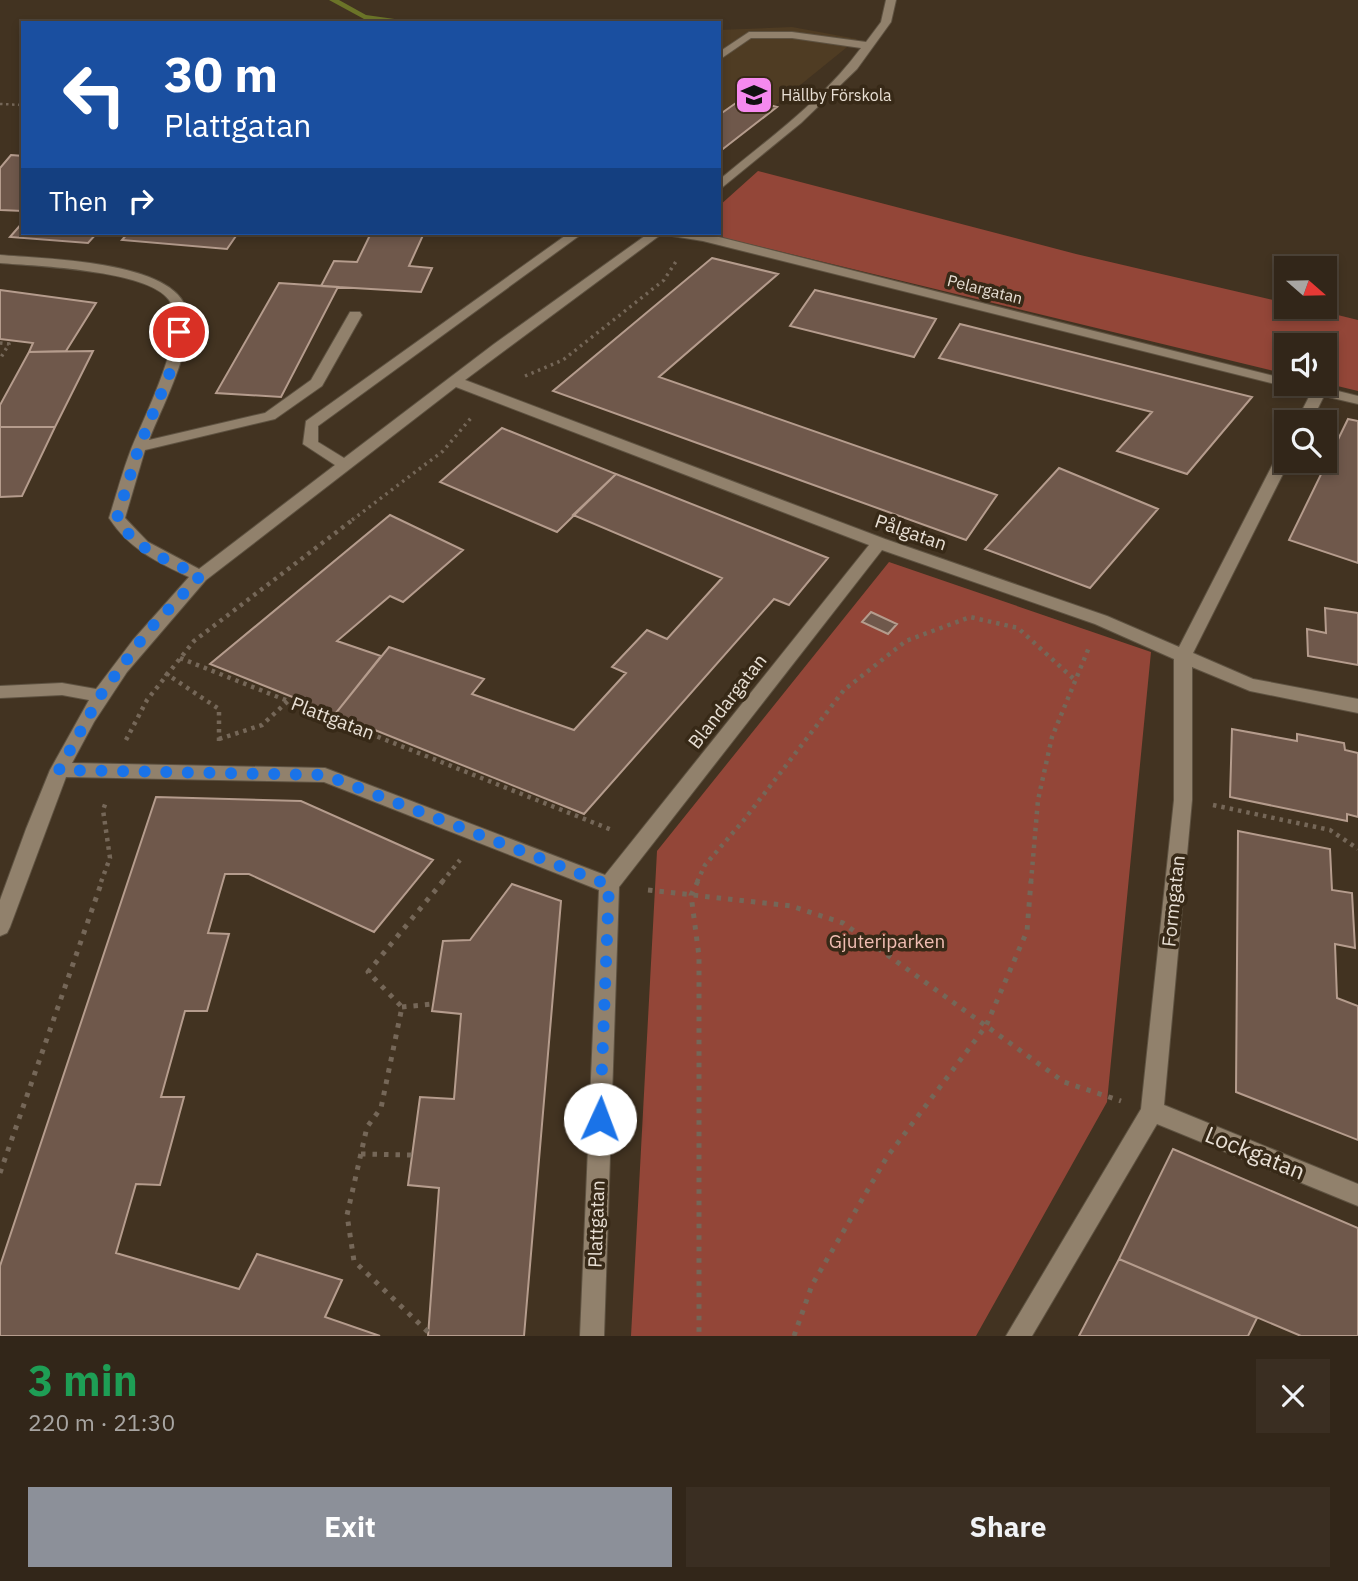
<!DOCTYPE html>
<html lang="en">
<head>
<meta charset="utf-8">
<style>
	:root { --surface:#322619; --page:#3a2e22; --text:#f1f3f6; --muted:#a8a5a2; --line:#4d4338; --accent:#8c9099 }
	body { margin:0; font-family:"IBM Plex Sans",sans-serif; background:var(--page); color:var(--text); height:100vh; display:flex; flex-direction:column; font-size:26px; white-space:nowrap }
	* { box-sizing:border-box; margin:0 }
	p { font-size:23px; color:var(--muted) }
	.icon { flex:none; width:38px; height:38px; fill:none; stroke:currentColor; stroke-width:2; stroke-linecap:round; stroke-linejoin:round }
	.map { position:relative; height:1336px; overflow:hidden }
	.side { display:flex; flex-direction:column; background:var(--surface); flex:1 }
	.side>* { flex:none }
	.guide { position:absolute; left:21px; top:21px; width:700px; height:214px; border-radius:0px; box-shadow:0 4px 10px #0003,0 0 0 2px var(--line); background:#1a4fa0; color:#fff; overflow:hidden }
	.needle { width:46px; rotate:110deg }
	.buttons { position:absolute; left:1274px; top:256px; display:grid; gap:14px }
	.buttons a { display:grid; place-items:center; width:63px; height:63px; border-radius:0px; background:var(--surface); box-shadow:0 4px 10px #0003,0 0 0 2px var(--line); font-size:35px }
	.pin { position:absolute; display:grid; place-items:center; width:60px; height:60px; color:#fff; margin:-30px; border:4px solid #fff; border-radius:50%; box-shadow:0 2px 7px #0007 }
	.me { position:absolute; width:77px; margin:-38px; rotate:2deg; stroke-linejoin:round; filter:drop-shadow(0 0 5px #0008) }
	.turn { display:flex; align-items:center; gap:24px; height:147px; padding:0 28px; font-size:32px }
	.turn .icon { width:91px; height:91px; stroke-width:2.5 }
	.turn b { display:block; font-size:49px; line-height:60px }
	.then { display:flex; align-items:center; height:66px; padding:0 28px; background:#0003; gap:14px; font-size:26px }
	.round { display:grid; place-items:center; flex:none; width:74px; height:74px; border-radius:0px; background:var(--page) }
	.head { display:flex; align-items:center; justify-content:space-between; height:119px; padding:0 28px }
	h1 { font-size:42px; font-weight:800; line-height:52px; color:#1e9e55 }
	.action { display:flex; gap:14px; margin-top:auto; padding:14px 28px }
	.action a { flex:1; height:80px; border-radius:0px; background:var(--accent); color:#fff; font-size:28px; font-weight:800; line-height:80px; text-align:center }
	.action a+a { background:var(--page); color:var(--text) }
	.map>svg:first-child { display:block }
</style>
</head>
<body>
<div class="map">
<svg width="1358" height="1336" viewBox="0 0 1358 1336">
	<rect width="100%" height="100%" fill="#423321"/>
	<path fill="#4f3c23" d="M792 27 857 39 719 151V30Z"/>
	<path fill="#934638" d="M758 171 1076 254 1286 303V306H1301L1358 320V391L1325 383V345H1286V374L704 233H719V206Z
		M889 562 1151 652 1107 1102 976 1336H631L657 851Z"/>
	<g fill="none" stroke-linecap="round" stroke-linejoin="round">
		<path fill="#6b7428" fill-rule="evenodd" d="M329 0H339L366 15 423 23 364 19Z"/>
	</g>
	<path fill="#6f584b" stroke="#b59c8d" stroke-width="2" d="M743 98 777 107 719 152V115Z
		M11 155 23 156V211L0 210V168Z
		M23 222V233H97L88 243 10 237Z
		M128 233H238L227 249 122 240Z
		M371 233H424L409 266 432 268 421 292 321 286 334 261 357 262Z
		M712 258 778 274 659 377 997 495 966 540 553 391Z
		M279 283 338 287 281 397 216 393Z
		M0 290 96 303 66 351 29 352 33 343 0 339Z
		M815 290 936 319 914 357 790 326Z
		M960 324 1252 397 1187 474 1117 451 1152 412 939 358Z
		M93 351 55 427H0V405L29 352Z
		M1348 419 1358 421V563L1289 540Z
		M0 427H55L22 496 0 497Z
		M502 428 616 474 557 532 440 482Z
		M1059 468 1158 509 1090 588 985 549Z
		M616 474 828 558 789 605 774 599 584 814 335 714 389 647 484 679 472 694 574 730 626 673 612 667 647 630 667 639 722 578 573 515Z
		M390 515 463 550 403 602 390 596 337 641 381 656 335 714 210 664Z
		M1325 608 1358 613V665L1308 656 1307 629 1326 633Z
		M871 612 897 624 888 634 862 622Z
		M1232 729 1297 741V734L1344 743 1345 750 1358 753V817L1347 814V821L1230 797Z
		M156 797 301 801 433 860 374 932 249 874H225L208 933 229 934 207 1011H185L161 1097H184L160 1185 136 1184 116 1253 239 1289 257 1254 342 1280 325 1317 380 1336H0V1266Z
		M1238 831 1330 849 1332 890 1352 893 1355 948 1335 944 1337 998 1358 1006V1140L1236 1092Z
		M512 884 561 901 524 1336H428L439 1188 408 1185 420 1097 454 1099 461 1014 432 1011 443 941 470 940Z
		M1173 1149 1358 1228V1336H1301L1119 1259Z
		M1119 1259 1257 1318 1248 1336H1079Z"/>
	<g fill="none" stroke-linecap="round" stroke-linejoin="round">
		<defs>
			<path id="minor" d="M886 0H896L891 22 857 69 801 123 719 190V180C768 139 823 100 861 48L792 38H751L719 60V52L749 32H792L866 42 881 22Z
				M569 233H583L318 426V442L344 458 494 344 649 233H663L465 380 885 539 1107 616 1179 647 1278 454 1286 449V460H1290L1193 653 1253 679 1358 699V713L1250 691 1192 667V800L1164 1105 1358 1184V1206L1157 1124 1032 1336H1006L1141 1109 1174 800V659L1095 624 882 550 619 887 604 1336H580L599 890 324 782 66 777 10 927 7 933 0 936V900L26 829 50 770 89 700 62 695 0 698V686L62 683 96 689 133 640 189 577C157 562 129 549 109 518 116 496 122 473 130 452 142 420 190 331 169 300 148 270 36 266 0 263V255C41 259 178 260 187 312 193 350 163 404 149 440L265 413 311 380 350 312H360L362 315 322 386 275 419 145 450 125 518 148 542 199 569 335 465 303 444 306 421ZM456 387 869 545 605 875 325 768 72 763 94 722 127 672 206 580Z
				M670 233H703L1286 379V383H1306L1358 396V404L1324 396 1311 422H1296L1311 393 703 241 672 236Z"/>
		</defs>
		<use href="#minor" stroke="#5e5241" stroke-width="2"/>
		<path stroke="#756758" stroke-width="2.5" stroke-dasharray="2.5 3.5" stroke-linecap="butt" d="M0 104 23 105"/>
		<path stroke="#756758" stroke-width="3.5" stroke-dasharray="2.5 4.5" stroke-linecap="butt" d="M0 343 9 344 0 359
			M525 376 563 360 664 280 677 260
			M352 520 443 451 471 418"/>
		<path stroke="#756758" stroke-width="4.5" stroke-dasharray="3.5 5" stroke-linecap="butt" d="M180 658 612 830
			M165 673 219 709V744
			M219 739 262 725 288 701
			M126 740 147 700 194 641 355 518
			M1213 805 1330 830 1358 849
			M101 882 110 858 103 810 106 802
			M442 882 460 860
			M697 882 705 865 744 820 844 690 906 641 970 617 1018 628 1075 680
			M1031 882 1038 800 1052 737 1090 645"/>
		<path stroke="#756758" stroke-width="5" stroke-dasharray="4.5 7" stroke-linecap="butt" d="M698 881 691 895 699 956V1336
			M648 890 791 906 843 923 1064 1082 1121 1101
			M402 1007 433 1004
			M361 1154 412 1155
			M0 1173 102 881
			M428 1332 354 1261 347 1215 367 1127 381 1108 402 1007 368 972 443 881
			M794 1336 812 1285 887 1157 986 1026 1027 931 1031 881"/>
		<use href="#minor" fill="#91816c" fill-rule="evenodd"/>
	</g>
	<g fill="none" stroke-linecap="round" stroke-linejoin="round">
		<path stroke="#1a73e8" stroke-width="12" stroke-dasharray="0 21.6" d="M179 332 171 370 139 447 117 518C136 551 167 559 200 576L147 632 100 696 59 770 325 775 609 885 600 1119"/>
	</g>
	<defs>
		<symbol id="school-square" viewBox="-11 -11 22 22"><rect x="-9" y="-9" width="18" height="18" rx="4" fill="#f589ef" stroke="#372917"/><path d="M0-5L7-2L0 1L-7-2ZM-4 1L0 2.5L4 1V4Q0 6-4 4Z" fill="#111"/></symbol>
	</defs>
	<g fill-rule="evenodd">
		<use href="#school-square" x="732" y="73" width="44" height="44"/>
	</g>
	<g text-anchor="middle" stroke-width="7" stroke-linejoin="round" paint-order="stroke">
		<g font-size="16" fill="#e8dfd4" stroke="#372917" text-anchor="start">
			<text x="781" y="101">Hällby Förskola</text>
		</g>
		<g font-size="16" fill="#e8dfd4" stroke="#372917">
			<text transform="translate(985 289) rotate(14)" y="6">Pelargatan</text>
		</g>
		<g font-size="19" fill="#e8dfd4" stroke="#372917">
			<text transform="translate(911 532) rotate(19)" y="7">Pålgatan</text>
			<text transform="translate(727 701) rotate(-52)" y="7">Blandargatan</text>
			<text transform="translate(333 718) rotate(21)" y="7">Plattgatan</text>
			<text transform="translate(1173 901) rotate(-84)" y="7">Formgatan</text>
			<text transform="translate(596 1224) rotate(-88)" y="7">Plattgatan</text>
		</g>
		<g font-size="19" fill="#f0bdb2" stroke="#372917">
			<text x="887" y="948">Gjuteriparken</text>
		</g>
		<g font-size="23" fill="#e8dfd4" stroke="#372917">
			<text transform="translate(1255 1153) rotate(22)" y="8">Lockgatan</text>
		</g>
	</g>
</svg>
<div class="buttons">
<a><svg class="needle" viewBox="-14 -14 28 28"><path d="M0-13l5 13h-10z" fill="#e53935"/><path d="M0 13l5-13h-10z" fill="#a8a5a2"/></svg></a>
<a><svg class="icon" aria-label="sound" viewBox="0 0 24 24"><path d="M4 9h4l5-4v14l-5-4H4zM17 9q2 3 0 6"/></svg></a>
<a><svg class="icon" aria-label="search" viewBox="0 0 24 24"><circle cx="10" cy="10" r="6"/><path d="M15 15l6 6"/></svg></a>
</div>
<div class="pin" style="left:179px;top:332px;background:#d93025"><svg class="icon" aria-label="arrive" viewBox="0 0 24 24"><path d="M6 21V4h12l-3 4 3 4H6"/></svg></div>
<svg class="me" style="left:600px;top:1119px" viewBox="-20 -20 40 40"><circle r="19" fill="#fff"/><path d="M0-13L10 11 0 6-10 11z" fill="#1a73e8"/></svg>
<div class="guide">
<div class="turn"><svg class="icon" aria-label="left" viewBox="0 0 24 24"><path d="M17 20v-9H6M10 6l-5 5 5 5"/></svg><div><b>30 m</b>Plattgatan</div></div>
<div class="then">Then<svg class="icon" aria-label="right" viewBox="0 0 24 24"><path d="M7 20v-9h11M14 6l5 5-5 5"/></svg></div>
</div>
</div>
<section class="side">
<div class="head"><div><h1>3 min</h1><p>220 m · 21:30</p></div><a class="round"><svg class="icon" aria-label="close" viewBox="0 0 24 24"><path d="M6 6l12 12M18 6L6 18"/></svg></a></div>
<div class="action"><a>Exit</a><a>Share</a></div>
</section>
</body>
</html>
